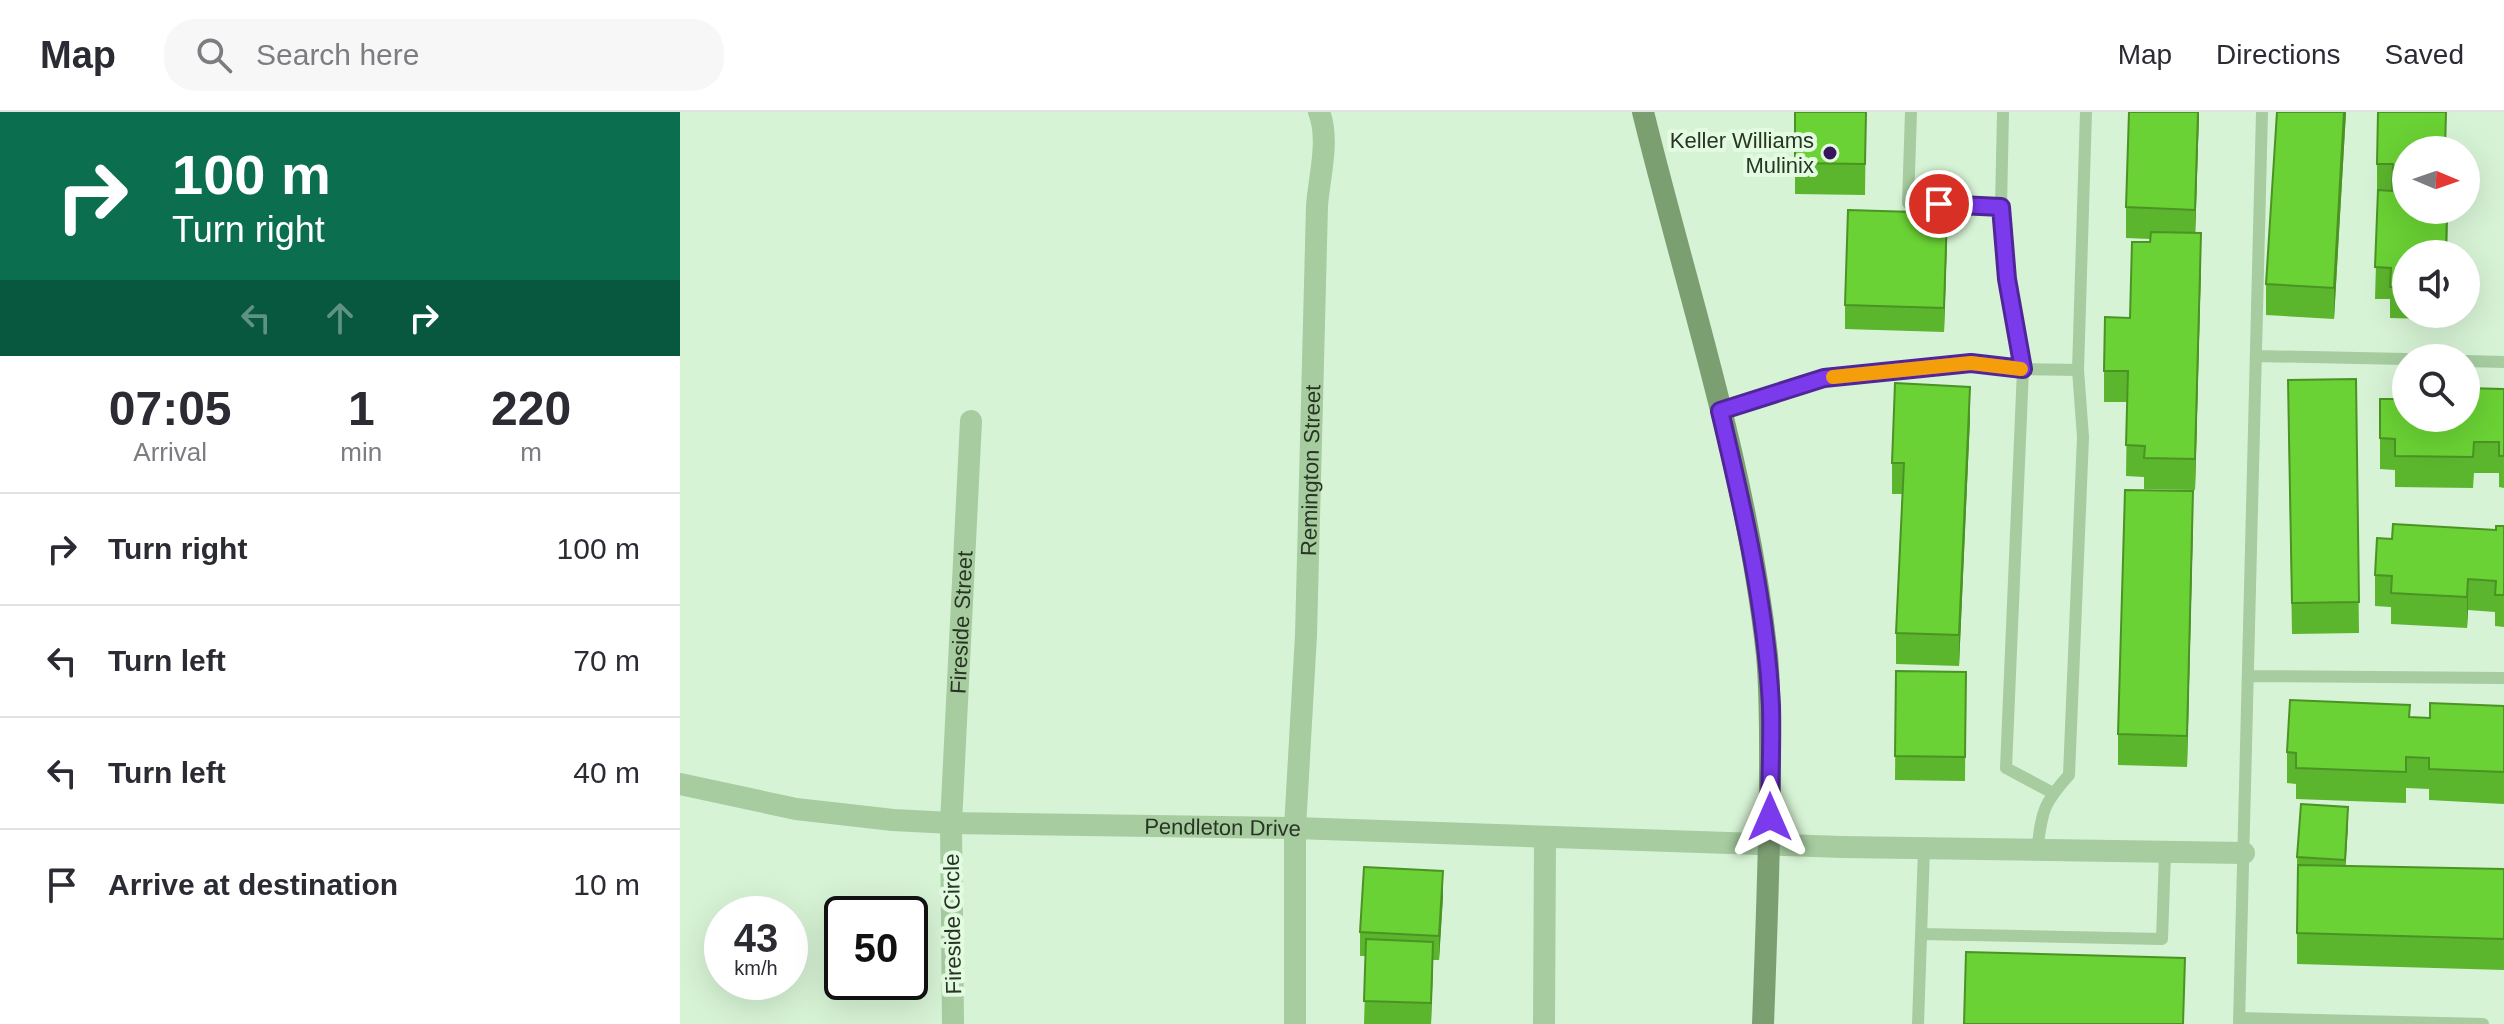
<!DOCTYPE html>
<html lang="en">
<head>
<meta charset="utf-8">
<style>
	:root { --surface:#fff; --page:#f7f7f7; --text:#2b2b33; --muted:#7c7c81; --line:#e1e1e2 }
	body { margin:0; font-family:Arial,sans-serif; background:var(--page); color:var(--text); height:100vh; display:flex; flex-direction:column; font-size:30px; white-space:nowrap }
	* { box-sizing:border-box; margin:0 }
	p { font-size:26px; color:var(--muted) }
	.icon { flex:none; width:44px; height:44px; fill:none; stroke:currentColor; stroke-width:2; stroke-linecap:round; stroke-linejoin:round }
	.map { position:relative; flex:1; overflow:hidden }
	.details { display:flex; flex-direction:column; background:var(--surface); width:680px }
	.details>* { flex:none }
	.banner { background:#0b6e4f; color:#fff; overflow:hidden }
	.needle { width:52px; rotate:92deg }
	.controls { position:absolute; left:1712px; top:24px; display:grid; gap:16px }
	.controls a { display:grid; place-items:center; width:88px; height:88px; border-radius:50%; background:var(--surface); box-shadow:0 8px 32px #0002; font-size:40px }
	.speed { position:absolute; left:24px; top:784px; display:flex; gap:16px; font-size:40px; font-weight:700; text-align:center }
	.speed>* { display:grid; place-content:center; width:104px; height:104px; border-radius:50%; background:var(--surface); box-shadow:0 8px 32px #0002; line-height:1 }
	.speed small { font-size:20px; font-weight:400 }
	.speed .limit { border:4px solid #111; border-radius:12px; background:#fff; color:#111 }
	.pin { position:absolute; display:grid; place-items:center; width:68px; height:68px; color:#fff; margin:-34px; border:4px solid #fff; border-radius:50%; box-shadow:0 2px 8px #0007 }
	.me { position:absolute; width:88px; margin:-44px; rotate:0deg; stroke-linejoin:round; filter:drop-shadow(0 0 6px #0008) }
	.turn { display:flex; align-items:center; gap:28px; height:168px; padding:0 40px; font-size:36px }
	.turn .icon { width:104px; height:104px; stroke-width:2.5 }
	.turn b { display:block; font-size:56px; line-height:68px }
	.lanes { display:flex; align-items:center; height:76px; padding:0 40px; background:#0003; justify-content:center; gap:40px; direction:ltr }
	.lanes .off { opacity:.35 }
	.eta { display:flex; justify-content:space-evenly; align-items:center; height:136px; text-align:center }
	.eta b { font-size:48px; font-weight:700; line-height:56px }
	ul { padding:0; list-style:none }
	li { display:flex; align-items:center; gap:24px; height:112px; padding:0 40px; border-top:2px solid var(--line) }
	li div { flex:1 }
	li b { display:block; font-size:30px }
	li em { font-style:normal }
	header { display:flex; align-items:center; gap:48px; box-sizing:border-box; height:112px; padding:0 40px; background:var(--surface); border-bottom:2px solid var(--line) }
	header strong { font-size:38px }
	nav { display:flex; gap:44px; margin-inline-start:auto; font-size:28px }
	.search { width:560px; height:72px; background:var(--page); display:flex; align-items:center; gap:20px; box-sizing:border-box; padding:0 28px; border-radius:32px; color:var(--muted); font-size:30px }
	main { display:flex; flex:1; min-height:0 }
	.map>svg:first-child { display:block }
</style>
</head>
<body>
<header>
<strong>Map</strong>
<div class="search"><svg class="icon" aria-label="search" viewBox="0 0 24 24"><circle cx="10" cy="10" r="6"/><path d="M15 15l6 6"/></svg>Search here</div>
<nav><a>Map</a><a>Directions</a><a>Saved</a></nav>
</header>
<main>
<section class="details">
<div class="banner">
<div class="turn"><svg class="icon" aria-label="right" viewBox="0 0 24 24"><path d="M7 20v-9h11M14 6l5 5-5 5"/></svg><div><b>100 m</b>Turn right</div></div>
<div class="lanes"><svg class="icon off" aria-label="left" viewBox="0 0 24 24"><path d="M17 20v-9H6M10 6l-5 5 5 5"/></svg><svg class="icon off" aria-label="ahead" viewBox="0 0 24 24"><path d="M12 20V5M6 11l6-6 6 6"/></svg><svg class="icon" aria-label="right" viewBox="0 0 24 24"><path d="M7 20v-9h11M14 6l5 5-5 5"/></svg></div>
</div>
<div class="eta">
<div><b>07:05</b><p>Arrival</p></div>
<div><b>1</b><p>min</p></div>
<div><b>220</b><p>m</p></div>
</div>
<ul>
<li><svg class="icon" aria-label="right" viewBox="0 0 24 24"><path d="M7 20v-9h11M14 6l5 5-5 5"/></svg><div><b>Turn right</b></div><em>100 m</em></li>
<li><svg class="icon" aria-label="left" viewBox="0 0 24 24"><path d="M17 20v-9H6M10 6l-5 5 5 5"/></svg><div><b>Turn left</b></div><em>70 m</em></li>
<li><svg class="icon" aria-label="left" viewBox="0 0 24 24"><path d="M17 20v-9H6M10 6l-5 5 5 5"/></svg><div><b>Turn left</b></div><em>40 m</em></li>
<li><svg class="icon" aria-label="arrive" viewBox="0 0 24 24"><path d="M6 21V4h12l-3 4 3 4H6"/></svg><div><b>Arrive at destination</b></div><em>10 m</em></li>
</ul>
</section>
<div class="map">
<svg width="1824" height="912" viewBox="0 0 1824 912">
	<rect width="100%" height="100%" fill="#d7f3d5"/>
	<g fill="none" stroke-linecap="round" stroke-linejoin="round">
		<path stroke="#a6cca0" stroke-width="12" d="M1231 0 1228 91 1321 95
			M1323 0 1321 95 1327 167 1343 257 1398 258
			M1576 244 1726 247
			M1786 249 1824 250
			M1040 299 1144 266 1291 251 1343 257 1326 656 1373 681
			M1568 564 1824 566
			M1357 739C1362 700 1362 693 1389 663L1403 325 1398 258 1406 0
			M1241 822 1482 827 1485 741
			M1559 906 1803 912
			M1238 912 1244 737
			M1559 912 1582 0"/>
		<g stroke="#a6cca0" stroke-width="22">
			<path id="s1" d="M0 672 116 697 213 708 271 711 615 716 1162 735 1564 741"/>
			<path id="s2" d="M273 912 271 711 291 309"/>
			<path id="s3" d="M615 912V716L626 523 637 94C639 65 650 28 639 0"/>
		</g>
		<path stroke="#a6cca0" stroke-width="22" d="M864 912 865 726"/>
		<path stroke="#7c9f72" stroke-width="22" d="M963 0C1007 180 1067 358 1087 543 1091 587 1090 631 1090 676 1089 755 1086 833 1083 912"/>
	</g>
	<path fill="#5bb52d" d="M1115 0H1186L1185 83 1115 82Z
		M1519 0 1515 121 1521 152 1515 378 1464 377V365L1446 364 1447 290H1424V259L1450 206 1470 130V127L1446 126V95Z
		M1666 0 1654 207 1586 203V172Z
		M1766 0 1765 38H1726V98H1768L1767 142H1726V202H1747L1746 207 1710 206V187H1695L1698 83H1697V52Z
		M1267 125 1264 220 1165 217V193Z
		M1676 267 1679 521 1612 522 1608 299Z
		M1824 277V376L1819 375V361H1794L1793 376 1715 375V358L1700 357V287H1717Z
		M1290 306 1279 554 1216 552V521L1222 382H1212V351Z
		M1513 410 1507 655 1438 653V622Z
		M1824 414V515L1815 514V500L1788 498 1787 516 1711 512V495L1695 494V463L1712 427 1816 418Z
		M1216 559 1286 560 1285 669 1215 668Z
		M1824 594V692L1749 688V677L1726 676V691L1616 687V672L1607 671V640L1730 605 1750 606Z
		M1668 712 1665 754 1824 757V858L1617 852V745Z
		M763 784 759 848H753L751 912H684L686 844H680V820Z"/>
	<path fill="#4a9324" d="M1518 0H1519L1515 129V98Z
		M1664 0H1666L1654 207V176Z
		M1267 101V125L1264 220V196Z
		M1521 121V152L1515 378V347Z
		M1290 275V306L1279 554V523Z
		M1513 379V410L1507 655V624Z
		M1788 467V498L1787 516V485Z
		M1668 695V712L1665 765V748Z
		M763 759V784L759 848V824Z
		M753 830V854L751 912V891Z"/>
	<path fill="#6ad234" stroke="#4a9324" stroke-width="2" d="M1115 0H1186L1185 52 1115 51Z
		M1449 0H1518L1515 98 1446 95Z
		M1597 0H1664L1654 176 1586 172Z
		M1698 0H1766L1765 38H1726V98H1767L1766 142H1726V175H1710L1711 156 1695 155 1698 78 1712 79 1713 52H1697Z
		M1168 98 1267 101 1264 196 1165 193Z
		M1471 120 1521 121 1515 347 1464 346 1465 334 1446 333 1448 259H1424L1425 205 1450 206 1452 130H1470Z
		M1676 267 1679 490 1612 491 1608 268Z
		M1215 271 1290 275 1279 523 1216 521 1224 351H1212Z
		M1717 275H1726V306H1786V276L1824 277V344H1819V330H1794L1793 345 1715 344V327L1700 326V287H1717Z
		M1445 378 1513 379 1507 624 1438 622Z
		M1713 412 1816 418V414H1824V483H1815L1816 469 1788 467 1787 485 1711 481 1712 464 1695 463 1697 426 1712 427Z
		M1216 559 1286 560 1285 645 1215 644Z
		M1610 588 1730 593 1729 605 1750 606V591L1824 594V660L1749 657V646L1726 645V660L1616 656V641L1607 640Z
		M1621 692 1668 695 1665 748 1617 745Z
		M1618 753 1824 757V827L1617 821Z
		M684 755 763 759 759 824 680 820Z
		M686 827 753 830 751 891 684 889Z
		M1286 840 1505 846 1503 912H1284Z"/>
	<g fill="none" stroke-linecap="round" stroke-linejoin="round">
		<defs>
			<path id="route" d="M1090 705C1090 668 1092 631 1091 594 1086 494 1063 396 1040 299L1144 266 1291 251 1343 257 1327 167 1321 95 1259 92"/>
		</defs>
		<use href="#route" stroke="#51269a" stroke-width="20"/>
		<use href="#route" stroke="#7c3aed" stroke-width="14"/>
		<path stroke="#f59e0b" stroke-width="14" d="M1153 265 1291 251 1341 257"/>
	</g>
	<circle fill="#37165a" stroke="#e2fbe1" stroke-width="3" cx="1150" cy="41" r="8"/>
	<g text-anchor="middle" stroke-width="8" stroke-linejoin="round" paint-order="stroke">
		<g font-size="22" fill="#293524" stroke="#e2fbe1" text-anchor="end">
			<text x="1134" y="36">Keller Williams<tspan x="1134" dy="25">Mulinix</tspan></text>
		</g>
		<g font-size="22" fill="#293524" stroke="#e2fbe1">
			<text dy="8" stroke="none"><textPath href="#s3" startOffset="554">Remington Street</textPath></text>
			<text dy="8" stroke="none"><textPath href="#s2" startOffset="402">Fireside Street</textPath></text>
			<text dy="8" stroke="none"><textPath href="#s1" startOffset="546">Pendleton Drive</textPath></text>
			<text transform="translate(272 812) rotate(-91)" y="8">Fireside Circle</text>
		</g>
	</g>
</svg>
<div class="controls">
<a><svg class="needle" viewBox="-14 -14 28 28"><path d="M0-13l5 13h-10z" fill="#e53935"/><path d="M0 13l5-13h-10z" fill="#7c7c81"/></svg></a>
<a><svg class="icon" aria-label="sound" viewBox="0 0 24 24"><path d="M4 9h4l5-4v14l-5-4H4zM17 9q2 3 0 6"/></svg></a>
<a><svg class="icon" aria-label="search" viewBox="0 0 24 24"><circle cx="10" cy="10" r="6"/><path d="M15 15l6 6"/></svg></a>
</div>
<div class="speed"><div>43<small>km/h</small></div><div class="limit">50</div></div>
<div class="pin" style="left:1259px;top:92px;background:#d93025"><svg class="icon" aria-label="arrive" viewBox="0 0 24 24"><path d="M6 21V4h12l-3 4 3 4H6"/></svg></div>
<svg class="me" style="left:1090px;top:705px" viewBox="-20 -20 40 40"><path d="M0-17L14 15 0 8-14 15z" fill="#7c3aed" stroke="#fff" stroke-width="4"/></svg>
</div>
</main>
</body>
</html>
